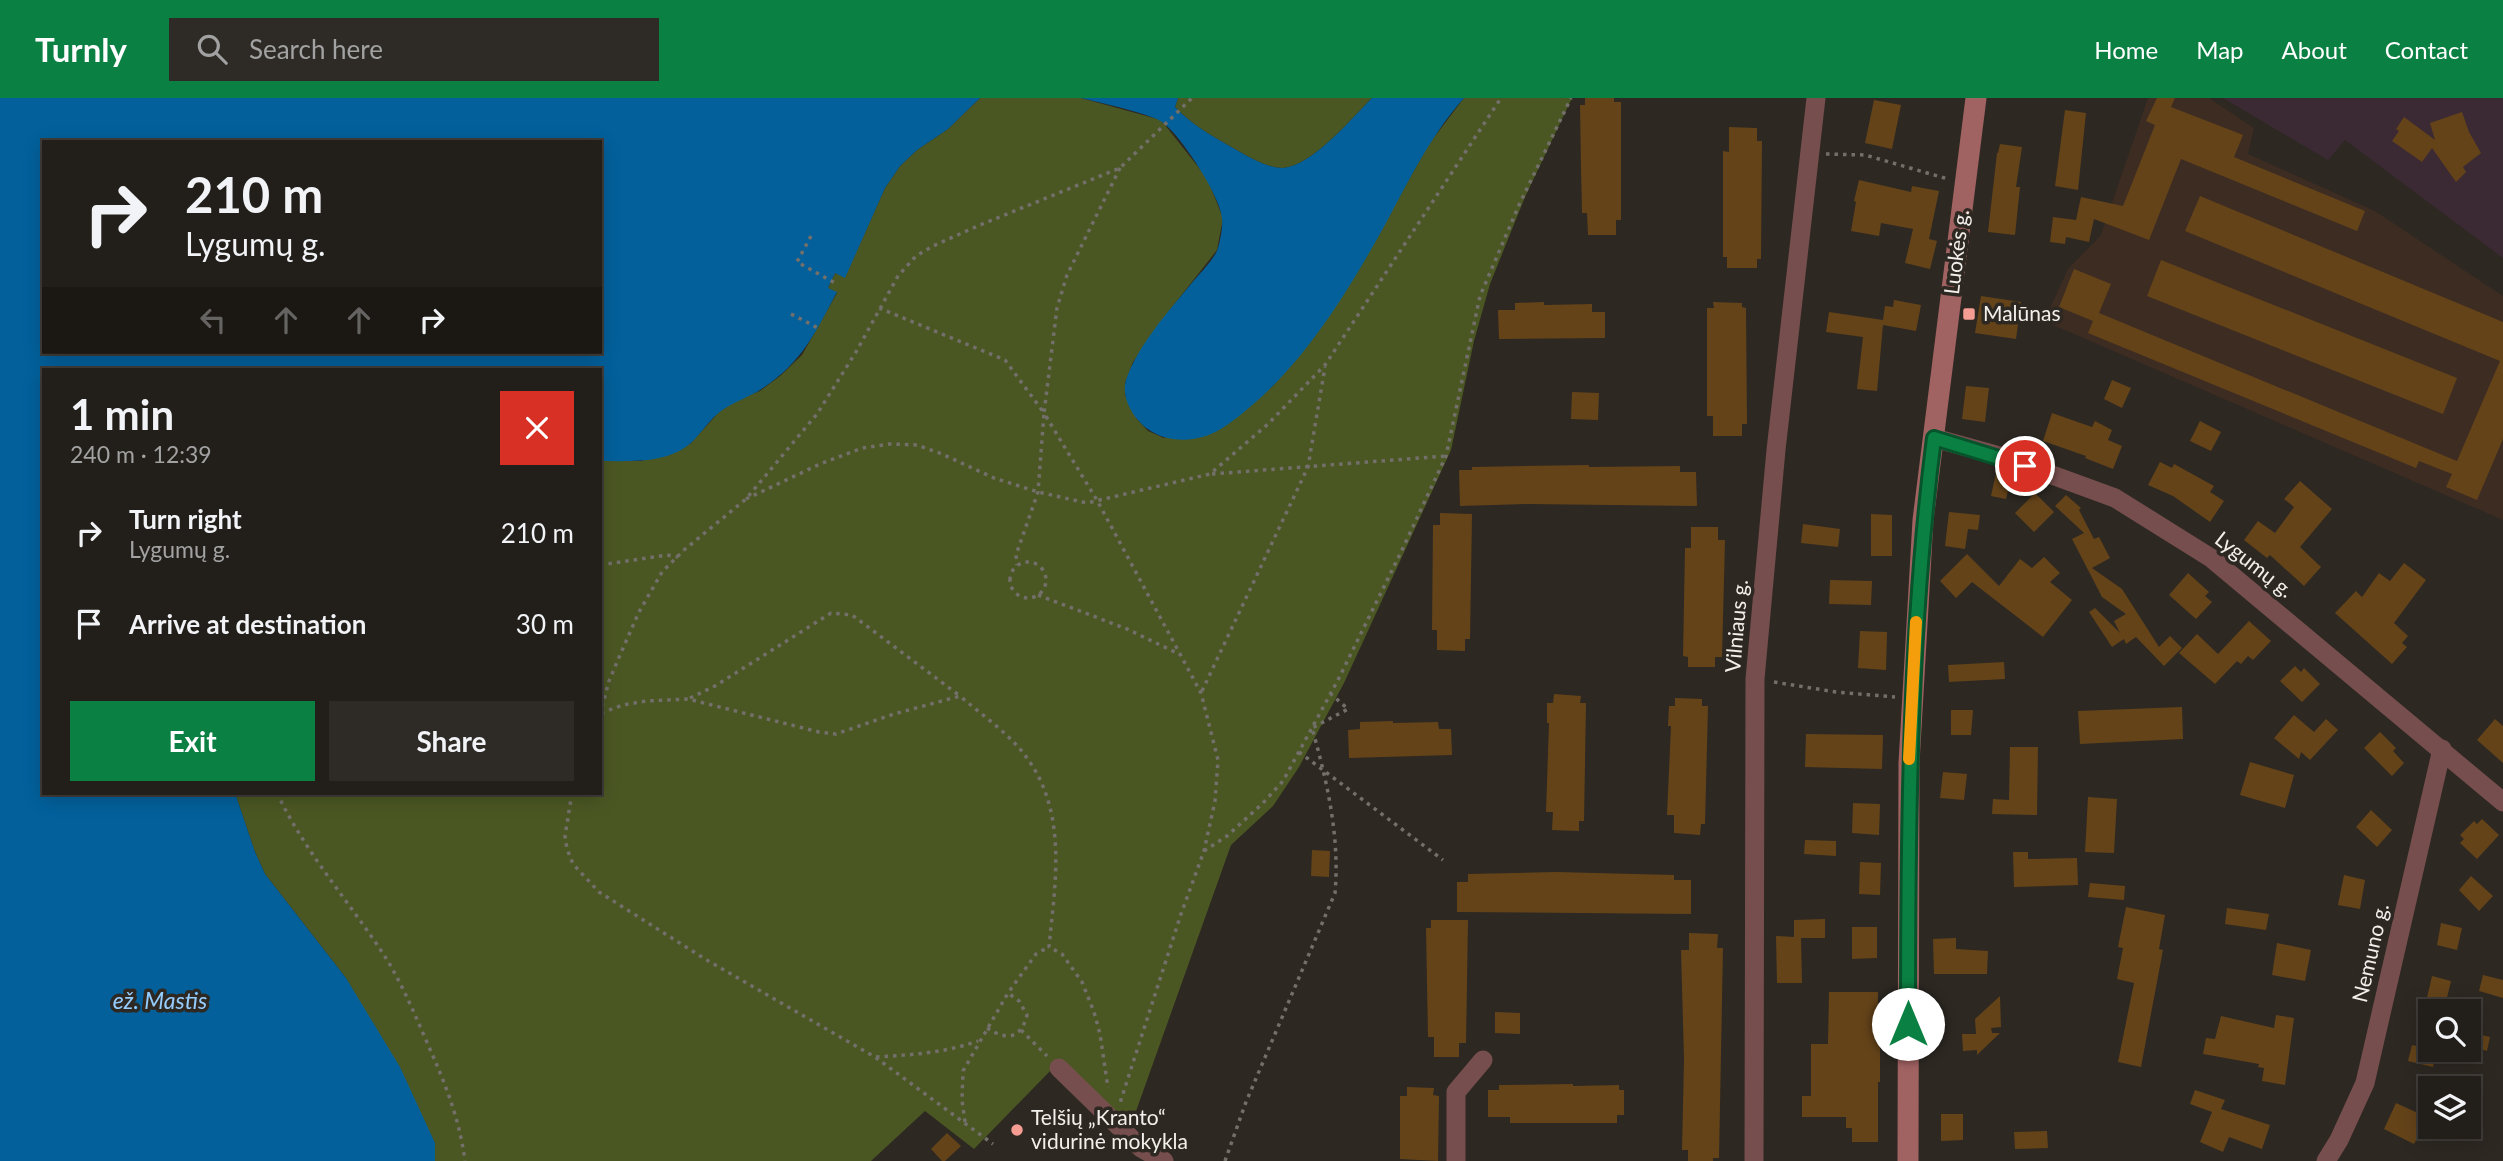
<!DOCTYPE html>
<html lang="en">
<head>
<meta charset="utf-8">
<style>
	:root { --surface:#221e1a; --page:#2e2b27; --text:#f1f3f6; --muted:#a2a2a2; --line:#3f3c39; --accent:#0b8043 }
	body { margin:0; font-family:Lato,sans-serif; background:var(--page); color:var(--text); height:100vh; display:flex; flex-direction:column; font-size:26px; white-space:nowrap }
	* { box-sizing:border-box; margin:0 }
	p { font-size:23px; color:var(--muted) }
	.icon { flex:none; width:38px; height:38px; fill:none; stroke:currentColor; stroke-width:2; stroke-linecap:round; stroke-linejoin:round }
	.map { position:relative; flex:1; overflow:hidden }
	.sheet { position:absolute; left:42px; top:270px; width:560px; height:427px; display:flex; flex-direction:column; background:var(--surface); border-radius:0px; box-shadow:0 4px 18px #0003,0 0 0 2px var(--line) }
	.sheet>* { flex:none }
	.hud { position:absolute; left:42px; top:42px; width:560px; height:214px; border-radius:0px; box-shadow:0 4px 18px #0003,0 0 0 2px var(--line); background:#221e1a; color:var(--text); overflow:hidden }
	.fabs { position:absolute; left:2418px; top:901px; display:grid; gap:14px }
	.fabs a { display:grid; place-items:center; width:63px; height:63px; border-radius:0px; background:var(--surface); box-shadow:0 4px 18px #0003,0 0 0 2px var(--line); font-size:35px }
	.pin { position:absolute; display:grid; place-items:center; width:60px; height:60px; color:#fff; margin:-30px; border:4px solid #fff; border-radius:50%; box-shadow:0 2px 7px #0007 }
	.me { position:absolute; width:77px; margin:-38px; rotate:0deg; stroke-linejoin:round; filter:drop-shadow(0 0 5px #0008) }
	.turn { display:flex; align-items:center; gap:24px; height:147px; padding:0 28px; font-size:32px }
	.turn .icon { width:91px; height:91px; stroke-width:2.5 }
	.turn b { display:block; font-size:49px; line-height:60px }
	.lanes { display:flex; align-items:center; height:66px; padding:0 28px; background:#0003; justify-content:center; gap:35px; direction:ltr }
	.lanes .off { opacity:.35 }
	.round { display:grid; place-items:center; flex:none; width:74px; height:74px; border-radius:0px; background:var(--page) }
	.head { display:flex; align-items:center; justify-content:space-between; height:119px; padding:0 28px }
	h1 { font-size:42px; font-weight:700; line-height:52px }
	.action { display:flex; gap:14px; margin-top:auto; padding:14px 28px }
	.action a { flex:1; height:80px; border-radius:0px; background:var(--accent); color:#fff; font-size:28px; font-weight:700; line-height:80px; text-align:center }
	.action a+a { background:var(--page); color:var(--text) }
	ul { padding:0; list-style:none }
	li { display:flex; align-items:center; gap:21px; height:91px; padding:0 28px }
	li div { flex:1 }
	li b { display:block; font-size:26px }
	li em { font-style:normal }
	header { display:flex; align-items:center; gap:42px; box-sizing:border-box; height:98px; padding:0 35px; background:var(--accent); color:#fff }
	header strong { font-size:33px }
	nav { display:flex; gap:38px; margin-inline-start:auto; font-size:24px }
	.search { width:490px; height:63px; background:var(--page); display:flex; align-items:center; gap:18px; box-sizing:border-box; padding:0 24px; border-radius:0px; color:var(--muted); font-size:26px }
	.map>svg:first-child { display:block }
</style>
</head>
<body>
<header>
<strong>Turnly</strong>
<div class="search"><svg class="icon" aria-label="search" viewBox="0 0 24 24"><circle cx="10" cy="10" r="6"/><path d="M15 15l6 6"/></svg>Search here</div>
<nav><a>Home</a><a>Map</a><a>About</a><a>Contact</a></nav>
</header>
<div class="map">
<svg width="2503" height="1063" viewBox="0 0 2503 1063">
	<rect width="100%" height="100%" fill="#2d2822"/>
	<path fill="#3b2a34" d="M2223 0H2503V160L2345 42 2328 62Z"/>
	<path fill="#3d2c22" d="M2148 0H2209L2254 30 2248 56 2375 113 2503 198V422L2044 223 2068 171 2101 137Z"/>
	<path fill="#4b5723" d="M980 0H1081L1161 22 1207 80 1223 120 1217 152 1169 213 1133 264 1125 285V297L1137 321 1148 333 1164 340 1272 289 1314 239 1345 194 1429 46 1464 0H1572L1525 99 1490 186 1474 243 1451 352 1344 585 1299 669 1273 708 1231 747 1125 1044 1051 972 974 1051 925 1013 871 1063H435V1045L346 880 265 776 255 754 235 695H600V363H641L690 346 719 314 739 301 760 293 780 278 802 257 837 195 828 190 835 175 845 179 885 90 900 68 917 52 948 31Z
		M1178 0H1372C1352 20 1312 68 1283 70 1266 70 1247 58 1233 50 1212 38 1192 27 1175 9Z"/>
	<path fill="#03609b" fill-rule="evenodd" d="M0 0H980L948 31 917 52 900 68 885 90 845 180 835 175 828 190 837 194C815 235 803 263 763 290 750 299 735 303 721 313 710 321 702 334 692 344 668 366 631 363 600 363V271H44V695H235L255 754 265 776 346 880 400 969 435 1045V1063H0ZM44 44H600V254H44Z
		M1081 0H1178L1175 9C1192 27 1212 38 1233 50 1247 58 1266 70 1283 70 1312 68 1352 20 1372 0H1464C1431 37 1409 82 1386 125 1345 199 1297 278 1227 327 1197 349 1151 348 1131 312 1126 303 1123 292 1126 282 1138 247 1168 214 1191 186 1199 176 1211 165 1217 153 1220 145 1223 129 1222 121 1222 100 1180 36 1162 24 1152 16 1097 4 1081 0Z"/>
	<path fill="#644319" d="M1585 0H1614V4H1621V122H1616V137H1588L1587 115H1582L1581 71 1580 7H1585Z
		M2157 0H2175L2171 9 2243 37 2234 59 2365 113 2357 133 2181 61 2149 142 2094 121 2089 144 2066 139 2065 146 2050 144 2053 119 2076 122 2081 99 2123 108 2155 27 2146 23Z
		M1874 2 1901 7 1892 51 1865 45Z
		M2065 12 2086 15 2078 92 2055 88Z
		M2462 14 2469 34 2481 55 2463 69 2466 74 2456 84 2432 50 2422 64 2392 43 2399 33 2396 31 2404 19 2435 42 2430 25Z
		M1729 29 1757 30V43H1762L1761 161H1757V170H1727V159H1723V53L1729 54Z
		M2000 46 2022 49 2016 89H2020L2015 137 1988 134 1997 55H1998Z
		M1859 82 1911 94 1912 88 1939 93 1929 141 1937 143 1930 171 1905 165 1913 131 1881 125 1879 138 1851 133 1856 104 1854 103Z
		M2200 98 2503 224V341L2477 402 2446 389 2452 376 2419 363 2416 370 2088 235 2093 223 2059 209 2074 171 2111 186 2099 215 2457 363 2500 263 2185 133Z
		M2161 162 2457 280 2443 316 2147 198Z
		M1981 198 2021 204 2016 241 1975 235Z
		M1894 202 1921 207 1916 233 1883 227 1877 293 1857 291 1863 239 1826 234 1829 214 1883 222 1885 208 1893 209Z
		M1544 204V207L1592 206V214H1605V240L1499 241 1498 212H1515V205Z
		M1713 204 1742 205V209L1746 210 1747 326H1742V338H1713V318H1707V210H1714Z
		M2112 282 2131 290 2122 310 2104 301Z
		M1966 288 1989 290 1985 324 1962 321Z
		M1572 294 1599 295 1598 322 1571 321Z
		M2052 315 2092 329 2095 323 2112 332 2108 342 2122 348 2113 371 2085 360 2086 358 2043 343Z
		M2200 323 2221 334 2211 353 2190 343Z
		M2160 364 2172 370 2174 366 2214 388 2210 394 2224 403 2210 424 2173 398 2148 387Z
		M1589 367V369L1680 368V374H1696L1697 408 1526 406 1460 408 1459 372H1472V369Z
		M1997 370 2012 375 2006 401 1991 398Z
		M2300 383 2332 411 2300 449 2321 469 2304 488 2270 457 2267 460 2244 442 2258 423 2275 435 2294 409 2284 401Z
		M2035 395 2054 414 2034 434 2015 415Z
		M2066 397 2081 410 2079 412 2094 441 2099 439 2110 460 2092 470 2122 491 2159 549 2170 538 2182 550 2164 568 2136 539 2126 546 2124 541 2112 549 2089 514 2095 510 2120 535 2114 523 2126 516 2102 499 2072 441 2084 435 2055 408Z
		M1949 414 1980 417 1978 432 1968 431 1965 451 1945 448Z
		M1440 415 1472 416 1470 541H1465V553L1437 552V532H1432L1433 427H1440Z
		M1871 416 1892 417V458H1871Z
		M1803 426 1840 431 1838 449 1801 445Z
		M1691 429H1718V442H1725L1722 559H1715V569H1688V559L1683 558 1685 450H1691Z
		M1967 456 1999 488 2020 461 2032 470 2044 459 2060 475 2050 484 2072 502 2043 539 1972 484 1956 500 1940 483Z
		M2404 465 2426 482 2394 525 2408 538 2402 545 2407 549 2392 566 2335 515 2356 493 2362 499 2379 475 2390 483Z
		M2188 475 2209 494 2205 498 2212 504 2196 521 2169 497Z
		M1830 482 1872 483 1871 507 1829 506Z
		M2249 523 2271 543 2253 562 2248 558 2241 566 2237 563 2215 586 2179 555 2197 536 2218 556Z
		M1860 533 1887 534 1886 572 1858 570Z
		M2004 564 2005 581 1949 584 1948 567Z
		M2295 568 2301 574 2304 570 2320 586 2302 604 2280 583Z
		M1554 596 1581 598 1580 605H1586L1584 723H1579V733L1552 732 1553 714H1546L1549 625H1547V605H1553Z
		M1675 600 1702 601V608H1708L1705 726H1701L1700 737 1674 735V717H1667L1671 628H1668L1669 608H1675Z
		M2182 609 2183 641 2080 646 2078 613Z
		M1951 612H1973L1971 637H1951Z
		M2294 617 2314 634 2326 621 2338 632 2310 662 2301 654 2299 661 2274 640Z
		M2495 621 2503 628V665L2477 642Z
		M1393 623V625L1438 624 1439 631H1451L1452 657 1349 660 1348 632 1360 631V624Z
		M2380 634 2396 650 2393 653 2404 665 2392 678 2364 650Z
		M1806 636 1883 637 1882 671 1805 669Z
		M2010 649H2038L2037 717 1992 716 1993 701 2009 702Z
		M2250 664 2294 677 2285 710 2240 697Z
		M1943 674 1967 676 1964 702 1940 700Z
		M2088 699 2117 701 2114 755 2085 754Z
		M1853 705 1880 706 1879 737 1852 735Z
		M2371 712 2392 732 2377 749 2356 729Z
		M2482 721 2499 737 2477 761 2460 745 2464 741 2460 737 2474 723 2477 726Z
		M1805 742 1836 743V758L1804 756Z
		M1312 752 1330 753 1329 779 1311 778Z
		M2013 754H2028V761L2077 760 2078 787 2014 789Z
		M1860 764 1881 765 1880 797 1859 796Z
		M1556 774 1674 777V782H1691V816L1457 814V784H1468V776Z
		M2344 777 2365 782 2360 811 2338 807Z
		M2471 778 2493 798 2479 813 2459 792Z
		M2090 785 2125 788 2124 802 2088 799Z
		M2126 809 2165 817 2159 851 2163 852 2141 969 2118 964 2134 885 2117 881 2123 850 2118 849Z
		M2227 810 2269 816 2266 832 2225 826Z
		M1825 821V840H1801L1802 885H1777L1776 838 1794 839V822Z
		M1431 822H1468L1466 945H1459V959H1434V939H1428L1426 830H1431Z
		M2441 825 2462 830 2457 852 2437 847Z
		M1852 829H1877V860L1852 861Z
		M1689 835 1718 836 1717 850H1723L1719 1060H1713V1063H1688V1052H1682L1684 961 1681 852H1689Z
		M1956 840V851L1988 853 1987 876H1934L1933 841Z
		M2277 845 2311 852 2305 883 2272 877Z
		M2483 877 2503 882V900L2479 893Z
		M2432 878 2451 883 2445 908 2426 904Z
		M1829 894H1878V948H1880V984H1878V1044H1852V1030H1846V1019H1802V998H1811V946H1828Z
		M2000 898 2001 929 1991 930 1992 935H2000L1977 957V952L1963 953 1962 936H1976L1975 921Z
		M1495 914 1520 915V936L1495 935Z
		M2276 917 2294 920 2285 987 2262 983 2264 970 2258 969 2259 966 2203 956 2206 940 2215 941 2221 918 2274 930Z
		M2425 917H2431V952H2437L2433 969 2408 963 2412 947 2417 948Z
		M2469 934 2490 939 2487 953 2469 948Z
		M1573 986V988L1619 987V992H1624V1017H1617V1025H1510V1019H1488V992H1499V987Z
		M1407 989 1434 990 1433 997 1439 998 1438 1063 1400 1061V998H1407Z
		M2195 992 2225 1002 2221 1011 2270 1027 2262 1051 2229 1039 2223 1054 2200 1044 2212 1014 2190 1006Z
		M2396 1005 2420 1016 2416 1023 2424 1027 2414 1046 2384 1031Z
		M1941 1016H1963V1042L1941 1043Z
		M2047 1033 2048 1050 2015 1051 2014 1034Z
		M947 1035 961 1048 945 1063H942L931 1051Z"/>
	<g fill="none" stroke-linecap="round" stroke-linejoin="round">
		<path stroke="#736f6a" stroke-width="3.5" stroke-dasharray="3.5 5" stroke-linecap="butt" d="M1826 56 1865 57 1948 81
			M1120 70 1067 177 1057 210 1044 315 1098 404 1201 595 1218 662 1215 703 1204 753 1181 816 1120 1005
			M811 138 797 164 837 186
			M879 210 1005 262 1044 315 1038 394 1016 457 1017 467
			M791 216 820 231
			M1212 376 1446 358
			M746 401 820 366 862 350 890 346 917 347 942 356 994 380 1038 394 1087 405 1210 376 1268 326 1325 267 1501 0
			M1010 482a18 18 0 1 1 36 0a18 18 0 1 1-36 0Z
			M600 467 667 457 678 459
			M1038 497 1127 531 1181 557
			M1774 584 1836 594 1895 599
			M1202 593 1308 369 1325 269
			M690 600 715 588 831 515 852 517 960 598
			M601 615 623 607 646 603 688 601 819 634 836 636 894 616 960 598C983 618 1010 636 1027 660 1068 716 1055 786 1049 849L1062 856 1082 884 1094 914 1100 936 1108 990
			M600 617 609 583 620 557 639 514 662 474 684 452 746 401 817 316 856 254 898 178 916 158 933 148 980 127 1120 70 1192 0
			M1299 654 1443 762
			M277 695C304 752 345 799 380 851 399 879 412 910 426 942 444 983 459 1018 465 1063
			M572 695 565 738 567 751 573 766 599 794 705 861 875 959 993 1046
			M1204 753 1227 738 1262 706 1283 683 1338 582 1402 452 1446 358 1480 198 1519 107 1571 0
			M987 930C1007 943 1021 941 1027 917L1019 903 1008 895
			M1021 932 1047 958
			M876 959C911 957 944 955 978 943
			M965 1024 962 1002 963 973 1008 895 1036 856 1049 849
			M1225 1063 1246 1004 1335 795C1340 739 1327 683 1312 630L1348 611 1331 596"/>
		<path stroke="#764e4e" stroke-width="19" d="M1934 340 2003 359 2115 400 2211 460 2503 704
			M1059 970 1141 1050 1164 1063
			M1456 1063V994L1483 962
			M1754 1063 1755 581 1776 352 1816 0
			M2326 1063 2339 1042 2365 985 2442 651"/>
		<path stroke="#a16262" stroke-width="21" d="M1908 1063 1909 665 1923 422 1976 0"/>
	</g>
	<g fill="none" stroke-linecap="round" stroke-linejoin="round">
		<defs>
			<path id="route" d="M1908 926C1908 730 1909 535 1934 340L2025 368"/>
		</defs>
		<use href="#route" stroke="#07532c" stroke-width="18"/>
		<use href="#route" stroke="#0b8043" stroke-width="12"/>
		<path stroke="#f59e0b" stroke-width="12" d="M1909 661 1916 524"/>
	</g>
	<g fill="#f59c93" stroke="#2d2822" stroke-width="2.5">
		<rect x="1962" y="209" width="14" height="14" rx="3.5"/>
		<circle cx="1017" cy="1032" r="7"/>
	</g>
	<g text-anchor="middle" stroke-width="7" stroke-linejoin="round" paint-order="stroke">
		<g font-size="21" fill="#f3f0ec" stroke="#2d2822">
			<text transform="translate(1957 154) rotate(-83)" y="7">Luokės g.</text>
			<text transform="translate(2254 467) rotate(38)" y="7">Lygumų g.</text>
			<text transform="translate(1737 528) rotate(-85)" y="7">Vilniaus g.</text>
			<text transform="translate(2371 855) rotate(-77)" y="7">Nemuno g.</text>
		</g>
		<g font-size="21" fill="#f3f0ec" stroke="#2d2822" text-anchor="start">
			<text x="1983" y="223">Malūnas</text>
			<text x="1031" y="1027">Telšių „Kranto“<tspan x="1031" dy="24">vidurinė mokykla</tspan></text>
		</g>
		<g font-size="23" font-style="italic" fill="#96cdff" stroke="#2d2822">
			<text x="160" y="911">ež. Mastis</text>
		</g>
	</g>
</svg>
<div class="fabs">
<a><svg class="icon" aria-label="search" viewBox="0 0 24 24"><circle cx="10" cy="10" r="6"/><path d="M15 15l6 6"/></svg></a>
<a><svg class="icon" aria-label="layers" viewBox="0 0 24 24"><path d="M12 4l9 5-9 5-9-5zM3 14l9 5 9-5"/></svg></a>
</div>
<div class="pin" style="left:2025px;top:368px;background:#d93025"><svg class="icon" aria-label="arrive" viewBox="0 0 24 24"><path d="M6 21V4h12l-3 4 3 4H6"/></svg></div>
<svg class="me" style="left:1908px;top:926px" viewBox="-20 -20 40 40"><circle r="19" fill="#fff"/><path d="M0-13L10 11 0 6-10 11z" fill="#0b8043"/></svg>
<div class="hud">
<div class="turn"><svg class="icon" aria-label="right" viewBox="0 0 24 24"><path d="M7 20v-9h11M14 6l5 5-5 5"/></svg><div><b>210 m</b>Lygumų g.</div></div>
<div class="lanes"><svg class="icon off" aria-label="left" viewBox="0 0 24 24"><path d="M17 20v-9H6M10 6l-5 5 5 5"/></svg><svg class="icon off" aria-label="ahead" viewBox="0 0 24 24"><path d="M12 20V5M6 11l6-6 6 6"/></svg><svg class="icon off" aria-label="ahead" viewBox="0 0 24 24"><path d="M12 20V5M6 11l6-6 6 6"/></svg><svg class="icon" aria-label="right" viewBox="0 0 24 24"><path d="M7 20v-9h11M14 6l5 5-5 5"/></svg></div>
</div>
<section class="sheet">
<div class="head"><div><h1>1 min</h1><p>240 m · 12:39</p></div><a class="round" style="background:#d93025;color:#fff"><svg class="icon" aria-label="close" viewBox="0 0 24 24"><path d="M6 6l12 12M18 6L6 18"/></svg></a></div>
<ul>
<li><svg class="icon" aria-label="right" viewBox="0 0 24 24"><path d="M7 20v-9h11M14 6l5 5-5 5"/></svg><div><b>Turn right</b><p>Lygumų g.</p></div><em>210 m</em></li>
<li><svg class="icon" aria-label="arrive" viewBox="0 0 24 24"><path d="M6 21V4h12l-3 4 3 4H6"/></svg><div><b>Arrive at destination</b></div><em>30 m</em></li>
</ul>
<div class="action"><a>Exit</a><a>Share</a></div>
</section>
</div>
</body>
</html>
